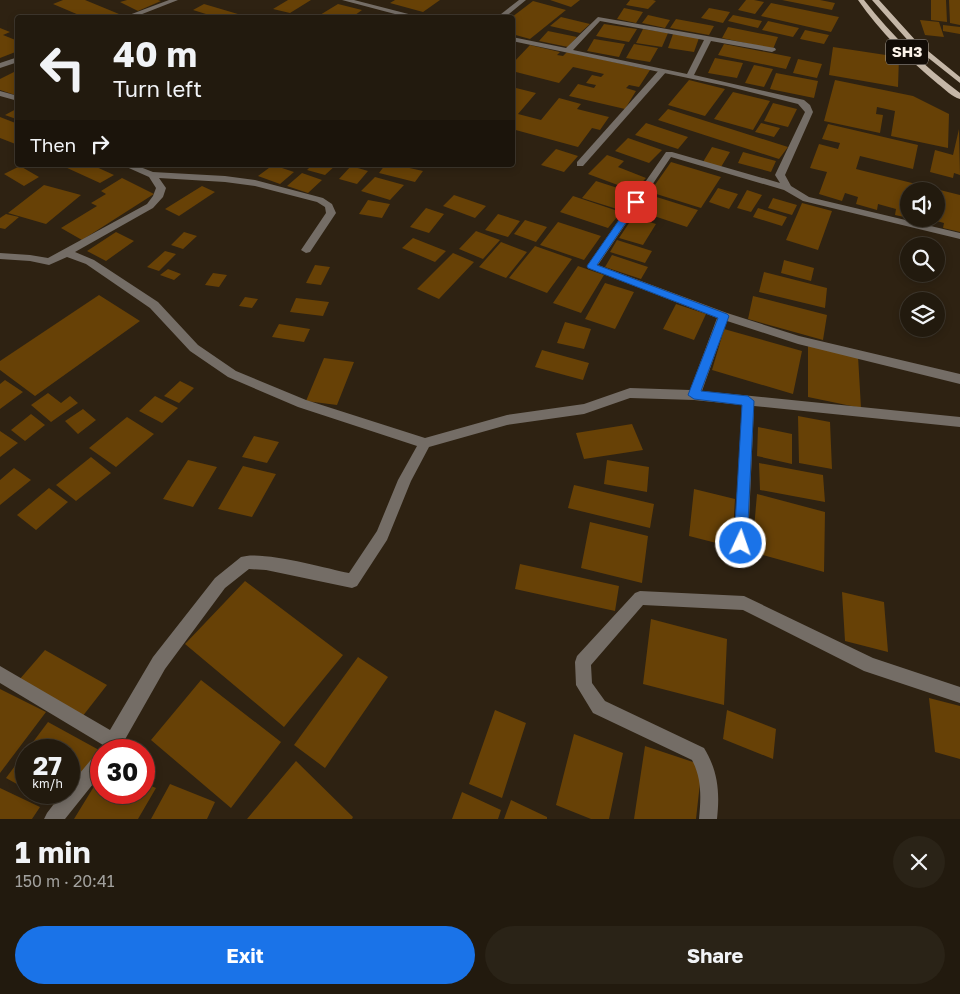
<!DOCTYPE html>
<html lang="en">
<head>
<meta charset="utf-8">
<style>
	:root { --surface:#221a0e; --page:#2a2317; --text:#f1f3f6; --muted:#a2a19e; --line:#3f382e; --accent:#1a73e8 }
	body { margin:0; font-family:"Golos Text",sans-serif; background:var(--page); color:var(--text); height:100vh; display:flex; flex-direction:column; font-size:19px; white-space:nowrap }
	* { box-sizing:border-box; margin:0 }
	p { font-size:16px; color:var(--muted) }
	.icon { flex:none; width:28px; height:28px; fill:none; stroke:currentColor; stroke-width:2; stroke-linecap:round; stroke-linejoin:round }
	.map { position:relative; height:819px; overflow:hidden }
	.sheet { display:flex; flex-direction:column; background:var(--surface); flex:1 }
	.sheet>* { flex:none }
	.banner { position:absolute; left:15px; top:15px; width:500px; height:152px; border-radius:5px; box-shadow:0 2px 8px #0003,0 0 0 1px var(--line); background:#221a0e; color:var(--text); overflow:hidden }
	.fabs { position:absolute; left:900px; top:182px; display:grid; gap:10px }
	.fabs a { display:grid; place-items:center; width:45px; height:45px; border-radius:50%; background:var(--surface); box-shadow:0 2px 8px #0003,0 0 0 1px var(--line); font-size:25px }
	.speed { position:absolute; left:15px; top:739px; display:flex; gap:10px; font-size:25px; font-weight:700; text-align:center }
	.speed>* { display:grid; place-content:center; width:65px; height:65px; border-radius:50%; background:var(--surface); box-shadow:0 2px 8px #0003,0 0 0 1px var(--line); line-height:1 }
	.speed small { font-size:12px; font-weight:400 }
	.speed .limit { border:8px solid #d22; background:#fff; color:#111 }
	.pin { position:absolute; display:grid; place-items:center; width:42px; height:42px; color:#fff; margin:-21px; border-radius:10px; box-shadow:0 2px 8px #0006 }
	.me { position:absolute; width:55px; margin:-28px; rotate:3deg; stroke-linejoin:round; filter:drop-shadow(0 0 4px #0008) }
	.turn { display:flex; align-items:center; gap:18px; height:105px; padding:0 15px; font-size:22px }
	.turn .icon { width:65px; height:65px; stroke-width:2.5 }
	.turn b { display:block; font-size:35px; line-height:42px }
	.then { display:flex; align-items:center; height:48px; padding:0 15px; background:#0003; gap:10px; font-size:19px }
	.round { display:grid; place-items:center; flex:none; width:52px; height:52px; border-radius:26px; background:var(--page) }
	.head { display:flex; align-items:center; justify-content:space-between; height:85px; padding:0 15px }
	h1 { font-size:30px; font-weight:700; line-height:38px }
	.action { display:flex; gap:10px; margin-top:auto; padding:10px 15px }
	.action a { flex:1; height:58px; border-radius:30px; background:var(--accent); color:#fff; font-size:20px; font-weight:700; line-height:58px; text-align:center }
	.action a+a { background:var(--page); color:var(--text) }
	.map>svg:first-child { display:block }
</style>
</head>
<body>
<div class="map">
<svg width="960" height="819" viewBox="0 0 960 819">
	<rect width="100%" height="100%" fill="#2e2212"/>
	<path fill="#674106" d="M63 0H85L119 14 111 18H86L53 4Z
		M127 0H158L161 1 138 11 120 2Z
		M288 0H311L290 13 273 9Z
		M395 0H440L423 12 390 3Z
		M550 0H580L571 7Z
		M630 0H653L656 1 648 9 626 5Z
		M746 0H754L764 2 755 14 738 10Z
		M782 0H820L835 3 832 10Z
		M931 0H946L947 22 931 20Z
		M949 0H960V25L950 23Z
		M533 1 566 10 530 39 512 34V17Z
		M771 3 839 17 831 32 761 16Z
		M204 4 248 17V18H200L206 14 193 10Z
		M338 4 362 10 351 18H315Z
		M624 8 643 12 636 23 617 19Z
		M709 8 730 12 723 23 701 18Z
		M648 15 670 20 665 28 642 23Z
		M733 15 762 21 758 28 728 21Z
		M561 17 590 24 580 33 550 26Z
		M676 19 714 26 709 35 670 28Z
		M920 20 939 22 944 37 925 35Z
		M768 21 799 28 793 37 762 30Z
		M604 24 637 29 629 42 596 36Z
		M943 25 960 27V34L943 31Z
		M728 27 778 37 773 49 722 38Z
		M0 28 10 32 3 35 18 41V51L0 58Z
		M643 29 668 33 662 47 636 43Z
		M805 30 829 35 824 44 800 39Z
		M548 31 577 37 568 47 539 41Z
		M673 34 699 38 694 52 668 48Z
		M594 39 625 44 619 57 587 51Z
		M634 44 658 48 650 62 626 58Z
		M724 44 791 57 786 69 718 55Z
		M530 45 560 52 557 55 563 56 567 52 650 70 639 87 629 85 626 88 636 91 625 109 569 96 578 84 594 88 596 85 586 83 592 75 601 77 604 74 573 67 559 83 512 71V64Z
		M833 47 899 57 898 87 829 75Z
		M715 58 743 63 737 78 708 73Z
		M798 59 822 64 817 78 793 73Z
		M754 65 773 69 764 87 745 83Z
		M16 71H18V96L0 90V79Z
		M776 73 818 81 814 98 770 89Z
		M689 80 725 89 705 116 668 105Z
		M835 80 913 96 949 114 948 148 891 136 895 111 877 107 876 114 883 115 880 133 824 121Z
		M512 87 536 93 518 114 541 120 559 98 581 104 577 109 609 117 600 130 592 128 578 147 512 129Z
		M733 92 770 101 753 130 714 119Z
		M773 103 797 109 788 127 764 121Z
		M18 108V118L16 119 5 115Z
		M668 109 788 147 779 159 658 120Z
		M0 117 18 124V145L0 138Z
		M646 123 688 137 678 149 635 135Z
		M761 123 780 128 774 137 755 132Z
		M828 124 918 145 913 169 860 156 856 169 960 195V232L943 228 944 223 929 219H936V191H909V218L895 215 896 209 878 204 877 210 856 204 858 197 845 193 842 201 819 194 827 172 810 168 819 144 838 149 840 143 822 139Z
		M959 129 960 175 954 173 953 178 930 172 935 150 953 155Z
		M628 138 662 150 649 163 615 151Z
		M712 147 730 152 721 167 703 162Z
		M556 149 578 156 564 172 541 165Z
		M743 152 776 161 771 172 738 163Z
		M607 155 624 161 618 167 646 178 634 191 588 174Z
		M671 162 721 177 701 208 650 192Z
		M69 165H92L114 175 100 183 65 167Z
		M273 165 294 172 280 184 258 176Z
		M312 165H336L325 175 307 170Z
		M385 165H396L423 171 415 182 379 173Z
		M20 166 39 177 24 186 4 174Z
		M351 166 368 171 357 184 339 179Z
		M302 173 322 180 308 193 287 186Z
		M375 177 404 185 390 200 361 191Z
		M122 178 154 194 82 240 61 228 97 206 91 203 106 194 101 191Z
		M596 181 633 193 620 210 582 198Z
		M44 185 81 195 46 224 8 213Z
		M202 186 215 192 179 216 165 209Z
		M718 188 738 194 729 209 709 202Z
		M747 190 762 195 751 212 737 208Z
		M647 194 698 210 687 227 636 210Z
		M454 195 486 206 475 218 443 206Z
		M573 196 621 212 608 228 560 212Z
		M773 198 797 205 792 215 768 208Z
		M368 200 390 204 382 218 359 214Z
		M802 203 832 211 818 250 786 240Z
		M426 208 444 214 429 233 410 227Z
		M758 208 787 217 782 226 753 217Z
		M6 214 19 217 5 229 0 228V218Z
		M498 214 520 221 508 237 485 230Z
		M633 217 656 224 643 245 619 238Z
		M525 220 547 227 536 242 514 234Z
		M558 222 601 236 584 260 540 245Z
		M476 231 500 240 483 259 459 249Z
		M116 232 134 241 106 261 87 251Z
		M184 232 197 236 183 249 171 245Z
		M413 238 446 251 435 262 402 248Z
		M617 240 652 251 645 263 610 252Z
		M501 242 527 252 506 278 479 267Z
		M535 246 572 259 547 293 509 278Z
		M165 251 176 254 159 271 147 267Z
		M453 253 474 262 439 299 417 289Z
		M612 255 648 267 641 279 605 267Z
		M784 260 814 268 811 281 781 273Z
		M315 265 330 267 321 285 306 283Z
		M578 266 604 275 581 313 553 303Z
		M168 269 181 274 174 280 160 275Z
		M764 272 827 288 825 308 759 292Z
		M213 273 227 275 219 287 205 285Z
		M605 283 634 292 615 329 585 319Z
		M99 295 140 321 35 396 0 370V361Z
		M753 296 827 315 823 340 748 319Z
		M245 297 258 299 252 308 239 306Z
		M296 298 329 302 323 316 290 312Z
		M676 304 706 314 694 340 663 329Z
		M565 322 591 329 584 349 557 343Z
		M279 324 310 329 304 342 272 337Z
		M724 329 802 351 793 394 712 370Z
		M808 346 858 356 861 408 808 397Z
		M542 350 589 363 583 380 535 367Z
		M324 358 354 362 337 405 306 401Z
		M5 380 23 392 0 409V384Z
		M180 381 194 388 179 403 164 396Z
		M48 393 61 403 70 396 78 403 51 422 31 405Z
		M155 396 178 408 162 423 139 411Z
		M83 409 96 420 78 434 65 421Z
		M31 414 45 425 25 441 11 430Z
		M798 416 830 422 832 469 799 463Z
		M127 417 154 434 116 467 89 448Z
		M632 424 643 450 584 459 576 433Z
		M758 427 792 434V464L757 456Z
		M0 431 18 443 0 457Z
		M254 436 279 442 267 463 242 457Z
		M91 457 111 473 76 501 56 485Z
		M188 460 217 467 193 507 163 499Z
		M607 460 649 467 647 492 604 484Z
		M759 463 823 475 825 502 760 490Z
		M243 466 276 474 252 517 218 509Z
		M14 468 31 480 0 505V480Z
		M574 485 654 504 650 528 568 508Z
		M49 488 68 502 36 530 17 515Z
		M694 489 735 499 732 547 689 536Z
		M757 494 825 512 824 572 752 552Z
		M590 522 648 536 642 583 581 568Z
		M520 564 619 586 615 611 515 589Z
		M245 581 343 655 284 727 185 644Z
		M842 592 884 602 888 652 845 641Z
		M651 619 727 639 724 705 643 684Z
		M45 650 107 685 82 717 19 680Z
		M358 657 388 677 325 768 294 745Z
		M201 680 281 742 231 808 151 740Z
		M0 689 46 712 0 773Z
		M929 698 960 706V759L935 752Z
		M495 710 526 723 502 798 469 784Z
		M727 710 776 729 773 759 723 739Z
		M48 722 99 750 59 808 32 792H69V750H27Z
		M574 734 623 753 609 819H591L556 805Z
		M645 746 702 765 696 819H634Z
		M26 751V789L6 778Z
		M296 761 353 817 352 819H247Z
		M101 775V792H144V783L156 788 138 819H74Z
		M170 784 215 802 207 819H151Z
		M0 788 40 807 32 819H0Z
		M462 792 501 810 498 819H452Z
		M511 800 547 817V819H504Z"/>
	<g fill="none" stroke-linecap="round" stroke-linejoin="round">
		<path fill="#746d66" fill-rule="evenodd" d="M660 69 667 71 583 166H577V162Z"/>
		<path fill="#746d66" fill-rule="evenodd" d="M169 0H178L132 18H121Z
			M342 0H354L424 18H410Z
			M519 0H526L504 18H496Z
			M598 17 775 48 776 50 772 52 711 41 694 75 804 100 810 105 813 112 785 175 791 186 809 197 960 233V239L803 201 784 190 671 157 598 265 727 313 799 336 960 374V384L798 344 727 321 702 391 960 417V427L754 406 748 543 746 548 741 550 736 548 734 543 742 405 694 400 630 398 584 414 507 425 429 447 411 481 387 540 357 586 352 588 266 570 249 569 225 588 165 669 119 750H101L103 745 0 683V666L110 730 153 657 215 578 241 557C261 550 325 568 349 573L377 531 398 480 417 446 298 407 228 377 190 351 150 308 86 264 67 257 49 265 30 261 0 259V253L30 255 48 258 147 204 153 196 156 188 149 177 122 165H135L153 172 225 176 255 180 323 198 332 204 336 213 310 252 306 253 301 250 326 213 325 207 317 202 255 186 225 182 159 178 166 188 163 197 153 208 75 252 94 260 158 302 198 345 236 371 306 400 425 438 507 415 584 404 630 388 690 390 717 318 588 268 587 266 666 152H672L780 183 775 175 805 112 798 104 726 86 512 41V37L566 48ZM600 21 704 40 687 74 573 50Z
			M18 57V62L0 68V63Z
			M0 91 18 96V101L0 96Z
			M640 591 744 596 873 658 960 687V703L864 671 743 610 643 605 591 665 592 683 605 701 704 748C718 771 720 792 717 819H699C701 798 702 779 692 760L593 713 576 685 575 662 577 656 635 593Z
			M101 752V774L65 819H44L47 813 63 792H69V786L95 755Z"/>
		<path fill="#c5b7a7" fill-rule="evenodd" d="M858 0H864C892 36 924 66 960 93V99C952 97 945 89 938 84 908 59 880 32 858 0Z
			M872 0H879L917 42 960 77V83L912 45Z"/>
	</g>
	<path fill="#1a73e8" stroke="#114b97" d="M636 199 640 202 597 265 727 314 729 316 701 391 748 396 754 401 747 543 745 547 741 549 736 547 734 543 742 405 694 399 688 395 718 318 588 268 587 266 633 200Z"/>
	<g text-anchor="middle" stroke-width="4.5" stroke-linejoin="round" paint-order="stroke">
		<rect fill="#120c06" stroke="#b5ada4" stroke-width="1" x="886" y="39.5" width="42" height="25" rx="4"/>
		<g font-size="15" font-weight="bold" fill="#fbf2e8">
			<text x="907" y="57">SH3</text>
		</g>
	</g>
</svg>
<div class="fabs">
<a><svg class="icon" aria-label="sound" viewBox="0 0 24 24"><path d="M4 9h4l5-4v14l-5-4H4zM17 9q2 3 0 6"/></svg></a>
<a><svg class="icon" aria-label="search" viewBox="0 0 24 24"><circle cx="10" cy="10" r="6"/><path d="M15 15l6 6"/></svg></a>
<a><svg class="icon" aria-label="layers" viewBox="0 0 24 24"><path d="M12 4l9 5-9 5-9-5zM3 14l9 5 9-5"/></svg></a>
</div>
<div class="speed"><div>27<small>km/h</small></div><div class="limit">30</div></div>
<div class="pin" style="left:636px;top:202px;background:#d93025"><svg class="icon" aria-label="arrive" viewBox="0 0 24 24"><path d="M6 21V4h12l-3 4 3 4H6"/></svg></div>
<svg class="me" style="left:741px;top:543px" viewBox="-20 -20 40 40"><circle r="17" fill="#1a73e8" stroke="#fff" stroke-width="3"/><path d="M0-11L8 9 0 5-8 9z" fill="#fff"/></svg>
<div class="banner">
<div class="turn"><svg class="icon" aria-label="left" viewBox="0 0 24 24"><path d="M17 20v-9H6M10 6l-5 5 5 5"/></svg><div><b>40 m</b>Turn left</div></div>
<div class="then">Then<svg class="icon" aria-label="right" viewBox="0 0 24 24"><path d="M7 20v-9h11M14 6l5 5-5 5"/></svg></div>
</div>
</div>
<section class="sheet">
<div class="head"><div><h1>1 min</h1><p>150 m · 20:41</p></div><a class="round"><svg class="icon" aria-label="close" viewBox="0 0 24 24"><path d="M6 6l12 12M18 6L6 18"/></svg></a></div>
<div class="action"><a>Exit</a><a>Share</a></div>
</section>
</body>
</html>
